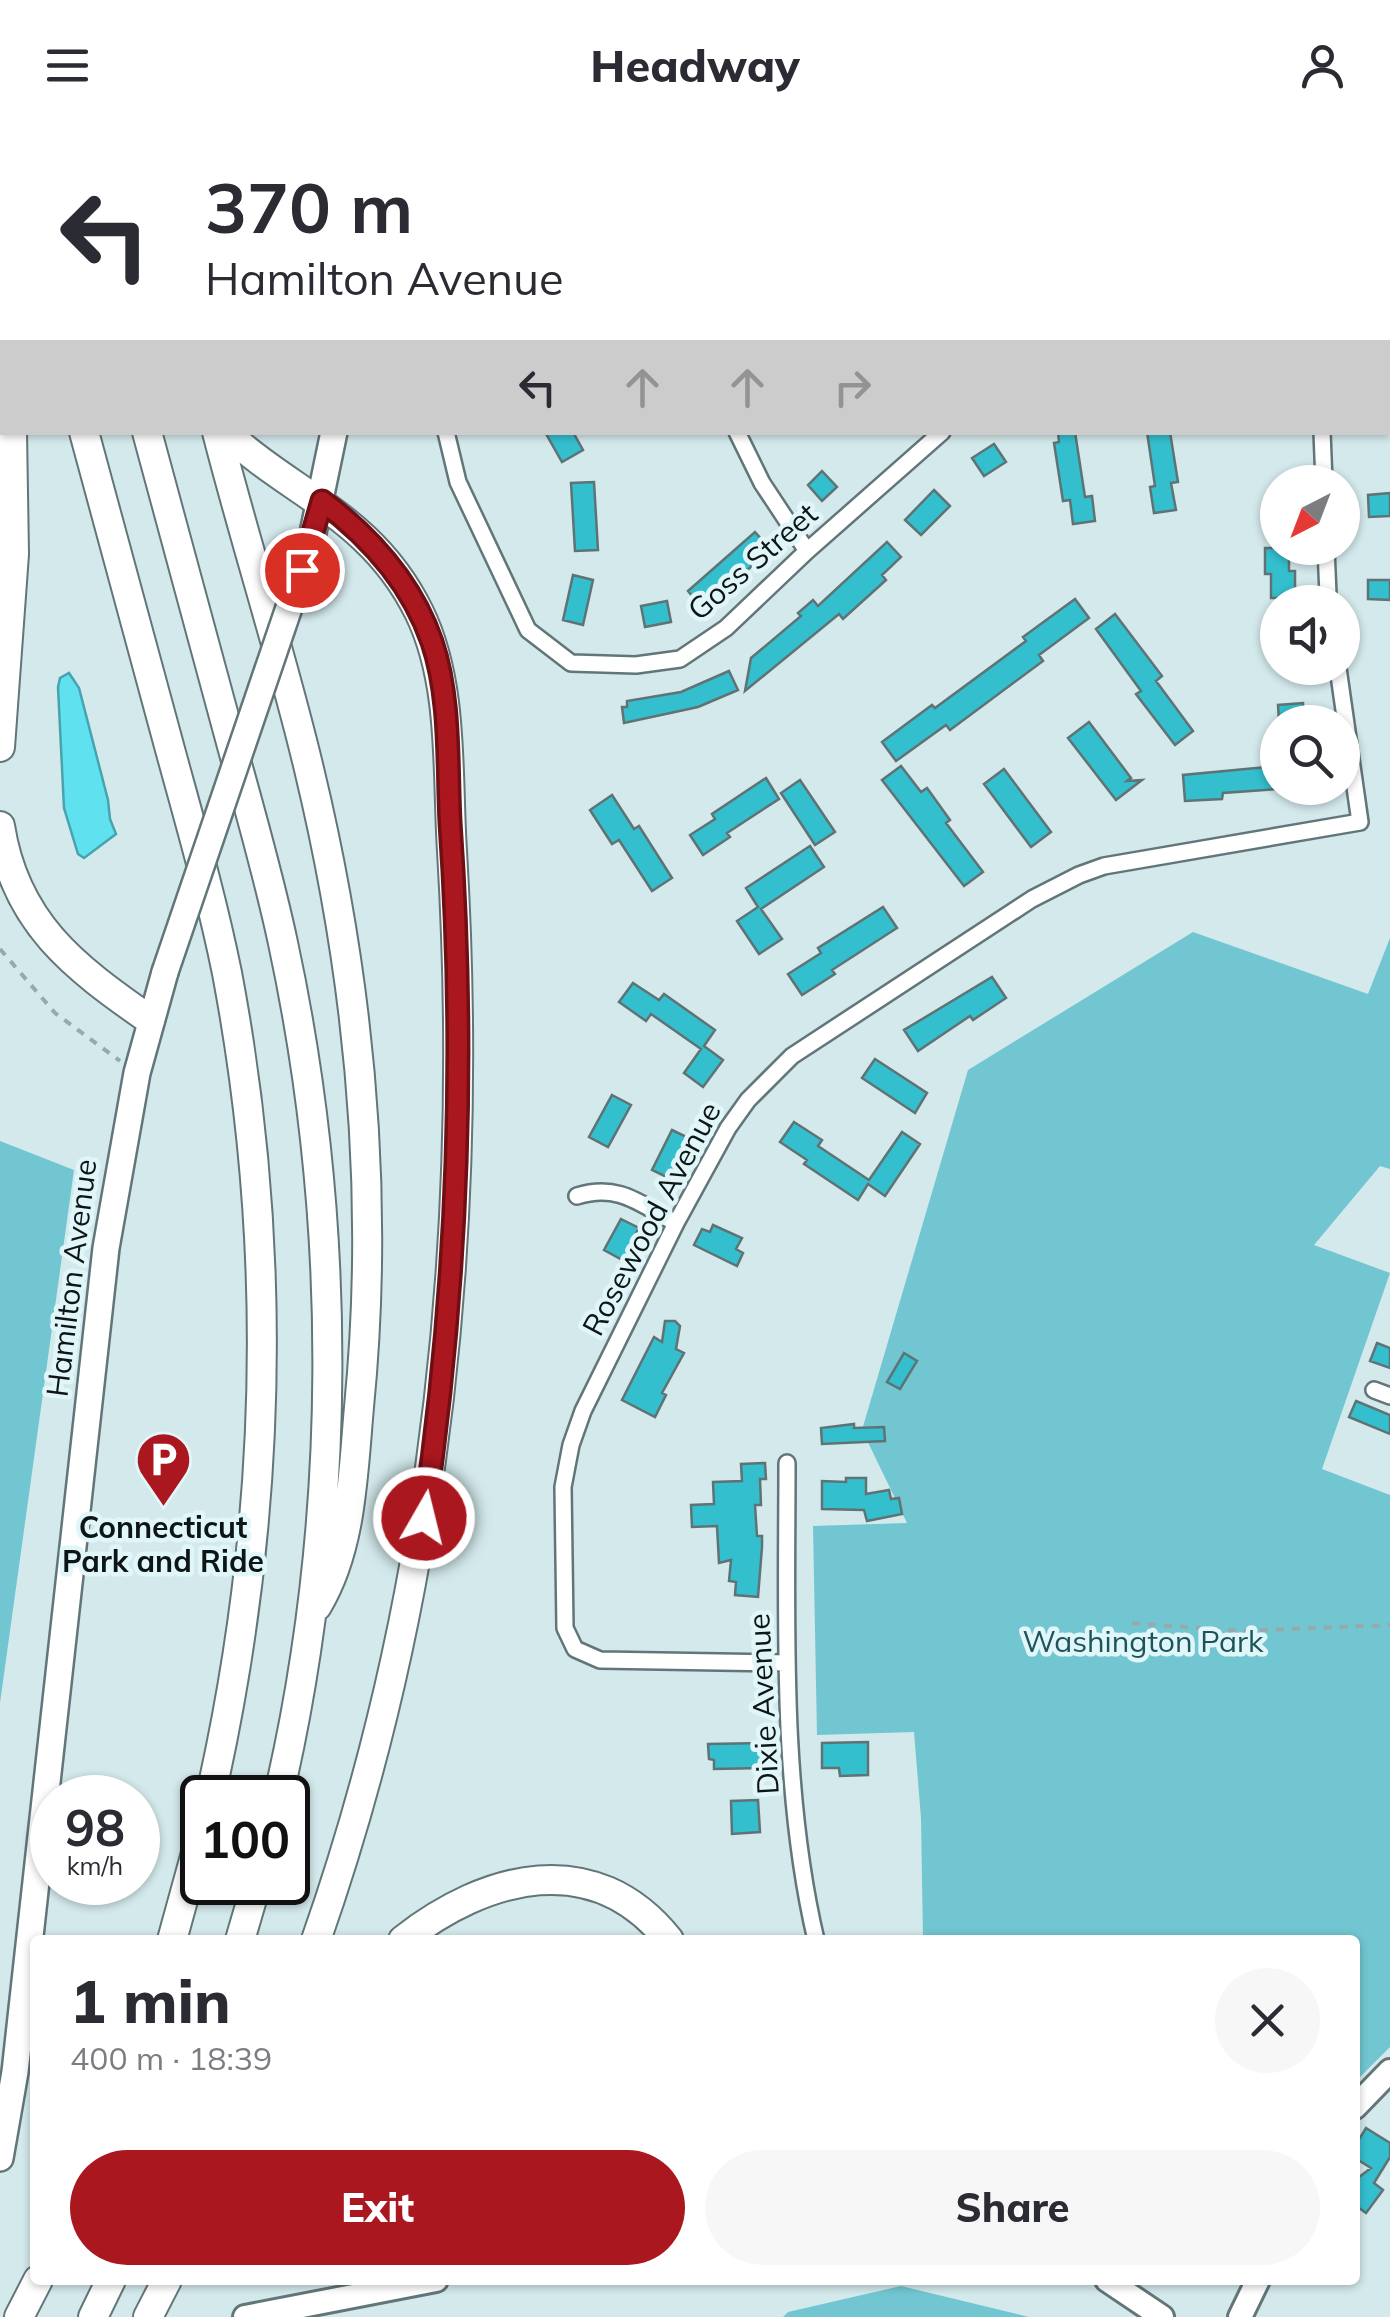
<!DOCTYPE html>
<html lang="en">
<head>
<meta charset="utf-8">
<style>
	:root { --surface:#fff; --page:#f7f7f7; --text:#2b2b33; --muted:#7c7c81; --accent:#ab171f }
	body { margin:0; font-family:Mulish,sans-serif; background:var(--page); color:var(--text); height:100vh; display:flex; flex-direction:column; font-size:38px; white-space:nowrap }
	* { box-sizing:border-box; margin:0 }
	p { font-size:32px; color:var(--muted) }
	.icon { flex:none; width:55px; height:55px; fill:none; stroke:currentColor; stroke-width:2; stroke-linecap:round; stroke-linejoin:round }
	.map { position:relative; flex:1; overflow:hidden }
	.sheet { position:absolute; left:30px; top:1805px; width:1330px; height:350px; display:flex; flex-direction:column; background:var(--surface); border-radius:10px; box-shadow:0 2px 8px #0004 }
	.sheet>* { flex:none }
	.top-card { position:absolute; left:0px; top:0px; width:1390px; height:305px; box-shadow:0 2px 8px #0004; background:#fff; color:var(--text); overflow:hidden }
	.needle { width:65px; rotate:222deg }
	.controls { position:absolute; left:1260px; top:335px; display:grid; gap:20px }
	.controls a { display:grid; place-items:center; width:100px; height:100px; border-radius:50%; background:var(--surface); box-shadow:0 2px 8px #0004; font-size:50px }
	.speed { position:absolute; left:30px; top:1645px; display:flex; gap:20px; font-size:50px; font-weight:700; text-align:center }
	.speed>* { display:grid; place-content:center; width:130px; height:130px; border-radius:50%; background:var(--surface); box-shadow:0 2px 8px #0004; line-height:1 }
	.speed small { font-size:25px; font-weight:400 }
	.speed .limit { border:5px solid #111; border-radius:15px; background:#fff; color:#111 }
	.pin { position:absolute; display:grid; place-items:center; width:85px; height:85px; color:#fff; margin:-42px; border:5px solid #fff; border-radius:50%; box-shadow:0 2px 10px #0007 }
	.me { position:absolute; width:110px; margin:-55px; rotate:8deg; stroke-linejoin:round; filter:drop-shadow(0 0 8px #0008) }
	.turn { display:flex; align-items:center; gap:35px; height:210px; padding:0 40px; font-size:45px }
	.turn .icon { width:130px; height:130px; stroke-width:2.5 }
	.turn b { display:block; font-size:70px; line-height:85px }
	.lanes { display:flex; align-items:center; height:95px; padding:0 40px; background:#0003; justify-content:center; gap:50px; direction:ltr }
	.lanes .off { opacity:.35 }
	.round { display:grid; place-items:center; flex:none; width:105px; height:105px; border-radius:52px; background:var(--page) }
	.overview { display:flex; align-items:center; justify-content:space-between; height:170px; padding:0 40px }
	h1 { font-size:60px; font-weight:800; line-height:75px }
	.action { display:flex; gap:20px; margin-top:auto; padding:20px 40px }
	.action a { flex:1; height:115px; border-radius:60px; background:var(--accent); color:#fff; font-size:40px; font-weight:800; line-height:115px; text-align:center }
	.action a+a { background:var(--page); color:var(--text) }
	header { display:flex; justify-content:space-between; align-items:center; height:130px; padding:0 40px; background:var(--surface); font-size:45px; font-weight:800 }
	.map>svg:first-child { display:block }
</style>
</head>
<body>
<header><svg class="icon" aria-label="menu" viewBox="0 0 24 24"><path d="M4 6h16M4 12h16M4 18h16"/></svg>Headway<svg class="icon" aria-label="person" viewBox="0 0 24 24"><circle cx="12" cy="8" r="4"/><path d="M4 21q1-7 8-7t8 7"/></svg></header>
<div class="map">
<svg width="1390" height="2187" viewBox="0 0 1390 2187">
	<rect width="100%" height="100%" fill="#d3e9ec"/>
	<path fill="#72c6d1" d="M1193 802 1368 864 1390 808V1039L1380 1036 1314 1115 1390 1143 1322 1339 1390 1365V1917L1355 1952V1810H923L921 1688 914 1602 817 1605 813 1396 907 1393 862 1300 968 940Z
		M0 1011 74 1040 0 1573Z
		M901 2156 1029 2187H783L788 2182Z"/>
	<path fill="#5fe1f0" stroke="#47a4af" stroke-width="2.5" d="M69 543 79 558 108 670 110 689 116 704 84 728 78 724 64 678 58 557 60 548Z"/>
	<path fill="#34bfce" stroke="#5f7375" stroke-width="2.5" d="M545 302H573L583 320 562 332Z
		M1058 302H1075L1085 367 1092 366 1095 391 1073 394 1070 370 1063 371 1054 313 1059 312Z
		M1147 302H1170L1178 352 1171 353 1176 380 1154 383 1150 357 1155 356Z
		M994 314 1006 332 984 346 972 328Z
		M822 341 837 357 822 371 808 355Z
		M594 352 598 420 575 421 571 353Z
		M934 360 950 376 921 405 905 390Z
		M1390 363V386L1369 387 1368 365Z
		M755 402 770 419 740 447 738 444 700 476 688 461Z
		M887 412 901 427 882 445 886 450 843 489 839 484 745 561 751 528 801 486 798 483 813 470 818 476Z
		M1265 418H1289V441H1295V468H1271V444H1265Z
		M573 445 593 450 583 495 563 490Z
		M1368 450H1390V470L1368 469Z
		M1075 469 1089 488 1039 525 1043 531 950 600 946 595 896 631 882 612 932 575 935 578 1026 511 1023 507Z
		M667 471 671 492 645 497 641 476Z
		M1115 484 1162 546 1156 551 1193 601 1175 615 1136 564 1141 561 1096 499Z
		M729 541 738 560 698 577 624 593 622 577H627V571L681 562Z
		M1303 573 1304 592H1279L1278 575Z
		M1089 592 1131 648 1127 651 1142 650 1116 670 1068 608Z
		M901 636 921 662 927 658 950 690 946 693 983 742 964 756 882 650Z
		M1278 636V659L1223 663 1222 669 1185 671 1183 645Z
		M1004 639 1051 702 1031 717 984 654Z
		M766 648 779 669 727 703 730 707 703 725 690 705 715 689 712 684Z
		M800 650 835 702 815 715 781 663Z
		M612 665 634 699 639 696 672 748 652 761 619 710 612 714 590 680Z
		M810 716 824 737 761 779 782 809 759 824 737 791 758 777 746 758Z
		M883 777 897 798 832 840 835 844 802 865 788 844 821 823 818 818Z
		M992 847 1006 868 973 890 970 886 918 921 904 900Z
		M633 853 659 870 664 864 715 900 704 916 723 930 703 957 684 943 701 919 651 884 646 891 619 872Z
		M875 929 927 963 915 983 862 948Z
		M612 965 631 975 608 1017 589 1007Z
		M794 992 822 1010 818 1016 869 1050 902 1002 920 1014 885 1066 868 1054 858 1070 804 1034 807 1030 780 1012Z
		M672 1000 695 1011 675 1051 652 1040Z
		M621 1089 639 1098 636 1103 640 1105 626 1132 604 1120Z
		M713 1095 742 1108 736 1119 743 1123 737 1136 694 1115 702 1099 710 1102Z
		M665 1191H675L680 1196 676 1219 684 1223 662 1263 666 1265 655 1287 622 1270 654 1207 662 1212Z
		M1377 1213 1390 1218V1238L1370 1231Z
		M904 1223 917 1231 900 1259 887 1252Z
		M1356 1271 1390 1285V1304L1349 1287Z
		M854 1294V1298L884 1297 885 1311 822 1314 821 1298Z
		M765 1333 766 1349H760L761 1375H755L757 1406H762V1417L758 1467 735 1465 736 1452 729 1451 731 1430 719 1433 717 1396 692 1397 691 1375 714 1374 713 1352 742 1351 741 1334Z
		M846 1348H866V1364L889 1360 891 1369 899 1368 902 1384 867 1391 864 1380 822 1379V1351L846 1352Z
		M868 1612V1645L840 1646 839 1638H822V1613Z
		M764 1613V1638L714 1639V1630L709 1629 708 1614Z
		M758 1670 760 1702 732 1704 731 1671Z
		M1366 1998 1390 2013V2027L1374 2053 1383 2060 1366 2083 1355 2075V2050L1371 2038 1355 2028V2016Z"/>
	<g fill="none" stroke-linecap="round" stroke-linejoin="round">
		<defs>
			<path id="street" d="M1304 0V2
				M792 2 794 0
				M446 302 458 352 528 500 571 533 636 535 680 529 726 498 807 421 942 302
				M737 302 762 353 807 421
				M1322 302 1324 352
				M1326 418 1328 465
				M577 1066C619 1053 640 1074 676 1093
				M1374 1260 1390 1266
				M787 1333C787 1490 780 1657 816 1810
				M787 1533 600 1530 575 1519 565 1498 563 1357 571 1315 583 1281 676 1093 728 998 748 970 792 926 1032 769 1079 745 1104 736 1360 692 1338 538"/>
			<path id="secondary" d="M1355 1977 1390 1941
				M1107 2150 1162 2187
				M245 2187 436 2150
				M1240 2187 1258 2150"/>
			<path id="primary" d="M330 0V2
				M295 460 313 403 334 302
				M0 2028 15 1942 106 1118 137 943 165 842"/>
			<path id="highway" d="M1 0 2 5
				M64 0 65 2
				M106 0 107 2
				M135 0 136 2
				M0 178 2 199
				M84 302C113 409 142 516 171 623 191 696 212 769 227 843 279 1118 272 1395 210 1668
				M147 302C175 407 204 511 232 616 250 681 269 747 283 813 343 1092 343 1389 278 1668
				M217 302C246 415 282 526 309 639 359 847 380 1064 359 1277 353 1343 352 1418 317 1476
				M225 302C296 367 372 387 419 482 454 553 447 644 452 721 474 1090 439 1460 316 1810
				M0 617 14 424 12 302
				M0 696C15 793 74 837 150 890
				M172 1810 202 1701
				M240 1810 257 1752
				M403 1810C486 1745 594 1716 669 1810
				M19 2187 38 2150
				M93 2187 111 2150
				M148 2187 167 2150"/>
		</defs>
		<use href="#street" stroke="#627679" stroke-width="20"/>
		<use href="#secondary" stroke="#627679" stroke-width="28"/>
		<use href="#primary" stroke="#627679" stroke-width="30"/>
		<use href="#highway" stroke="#627679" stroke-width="32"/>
		<path stroke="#97a9ab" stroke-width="4" stroke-dasharray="8 8" stroke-linecap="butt" d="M0 819 55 883 120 931
			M1132 1493 1239 1501 1390 1495"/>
		<use href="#street" stroke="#fff" stroke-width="15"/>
		<use href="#secondary" stroke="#fff" stroke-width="22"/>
		<use href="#primary" stroke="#fff" stroke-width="25"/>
		<use href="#highway" stroke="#fff" stroke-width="28"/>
		<defs>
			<path id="primary-bridge" d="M165 842 295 460"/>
		</defs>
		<use href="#primary-bridge" stroke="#627679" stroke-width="30" stroke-linecap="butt"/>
		<use href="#primary-bridge" stroke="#fff" stroke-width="25"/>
	</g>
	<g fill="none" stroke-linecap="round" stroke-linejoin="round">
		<defs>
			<path id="route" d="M302 440 322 371C370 407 412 454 432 512 451 568 447 634 450 692 466 925 458 1157 424 1388"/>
		</defs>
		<use href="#route" stroke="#6f0f14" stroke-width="25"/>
		<use href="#route" stroke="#ab171f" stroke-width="18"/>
	</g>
	<defs>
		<symbol id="parking-pin" viewBox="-11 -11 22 30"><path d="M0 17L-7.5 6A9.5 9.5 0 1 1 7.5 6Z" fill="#ab171f" stroke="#e0f6f9"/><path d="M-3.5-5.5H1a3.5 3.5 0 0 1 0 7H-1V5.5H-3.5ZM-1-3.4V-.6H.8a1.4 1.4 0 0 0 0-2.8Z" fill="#fff"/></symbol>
	</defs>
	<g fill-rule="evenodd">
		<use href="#parking-pin" x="132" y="1298" width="63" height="86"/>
	</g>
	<g text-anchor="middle" stroke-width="9" stroke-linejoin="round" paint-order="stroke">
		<g font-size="30" fill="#0e1516" stroke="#e0f6f9">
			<text transform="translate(753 432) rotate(-41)" y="10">Goss Street</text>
			<text transform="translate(652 1089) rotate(-62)" y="10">Rosewood Avenue</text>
			<text transform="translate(72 1148) rotate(-83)" y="10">Hamilton Avenue</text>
			<text transform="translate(764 1574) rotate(-93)" y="10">Dixie Avenue</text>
		</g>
		<g font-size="30" font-weight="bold" fill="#0e1516" stroke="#e0f6f9">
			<text x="163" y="1408">Connecticut<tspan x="163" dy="34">Park and Ride</tspan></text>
		</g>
		<g font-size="30" fill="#1d545b" stroke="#e0f6f9">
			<text x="1143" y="1522">Washington Park</text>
		</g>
	</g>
</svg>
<div class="controls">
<a><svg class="needle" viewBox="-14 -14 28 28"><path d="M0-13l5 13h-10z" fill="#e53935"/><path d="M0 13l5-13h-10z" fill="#7c7c81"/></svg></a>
<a><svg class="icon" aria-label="sound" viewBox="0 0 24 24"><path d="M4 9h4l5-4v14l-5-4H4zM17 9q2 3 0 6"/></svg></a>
<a><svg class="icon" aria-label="search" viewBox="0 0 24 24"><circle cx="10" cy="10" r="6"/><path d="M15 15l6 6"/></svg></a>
</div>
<div class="speed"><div>98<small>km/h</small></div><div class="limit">100</div></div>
<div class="pin" style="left:302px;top:440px;background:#d93025"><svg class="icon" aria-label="arrive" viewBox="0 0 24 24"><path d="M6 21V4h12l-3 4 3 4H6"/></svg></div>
<svg class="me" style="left:424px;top:1388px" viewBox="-20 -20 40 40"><circle r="17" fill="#ab171f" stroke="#fff" stroke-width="3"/><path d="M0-11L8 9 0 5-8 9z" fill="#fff"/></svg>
<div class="top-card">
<div class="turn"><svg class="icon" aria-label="left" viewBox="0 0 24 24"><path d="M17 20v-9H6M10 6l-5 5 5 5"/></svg><div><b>370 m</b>Hamilton Avenue</div></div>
<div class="lanes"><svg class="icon" aria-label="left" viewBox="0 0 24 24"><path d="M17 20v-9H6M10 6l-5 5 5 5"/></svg><svg class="icon off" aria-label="ahead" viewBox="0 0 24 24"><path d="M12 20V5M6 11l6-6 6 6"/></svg><svg class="icon off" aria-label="ahead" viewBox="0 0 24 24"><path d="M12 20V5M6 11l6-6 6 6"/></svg><svg class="icon off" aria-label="right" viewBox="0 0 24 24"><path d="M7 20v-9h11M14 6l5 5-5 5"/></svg></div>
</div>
<section class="sheet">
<div class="overview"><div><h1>1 min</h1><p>400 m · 18:39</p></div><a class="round"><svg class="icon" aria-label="close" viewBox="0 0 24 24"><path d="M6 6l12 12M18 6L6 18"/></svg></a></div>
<div class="action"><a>Exit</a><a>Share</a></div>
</section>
</div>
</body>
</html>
